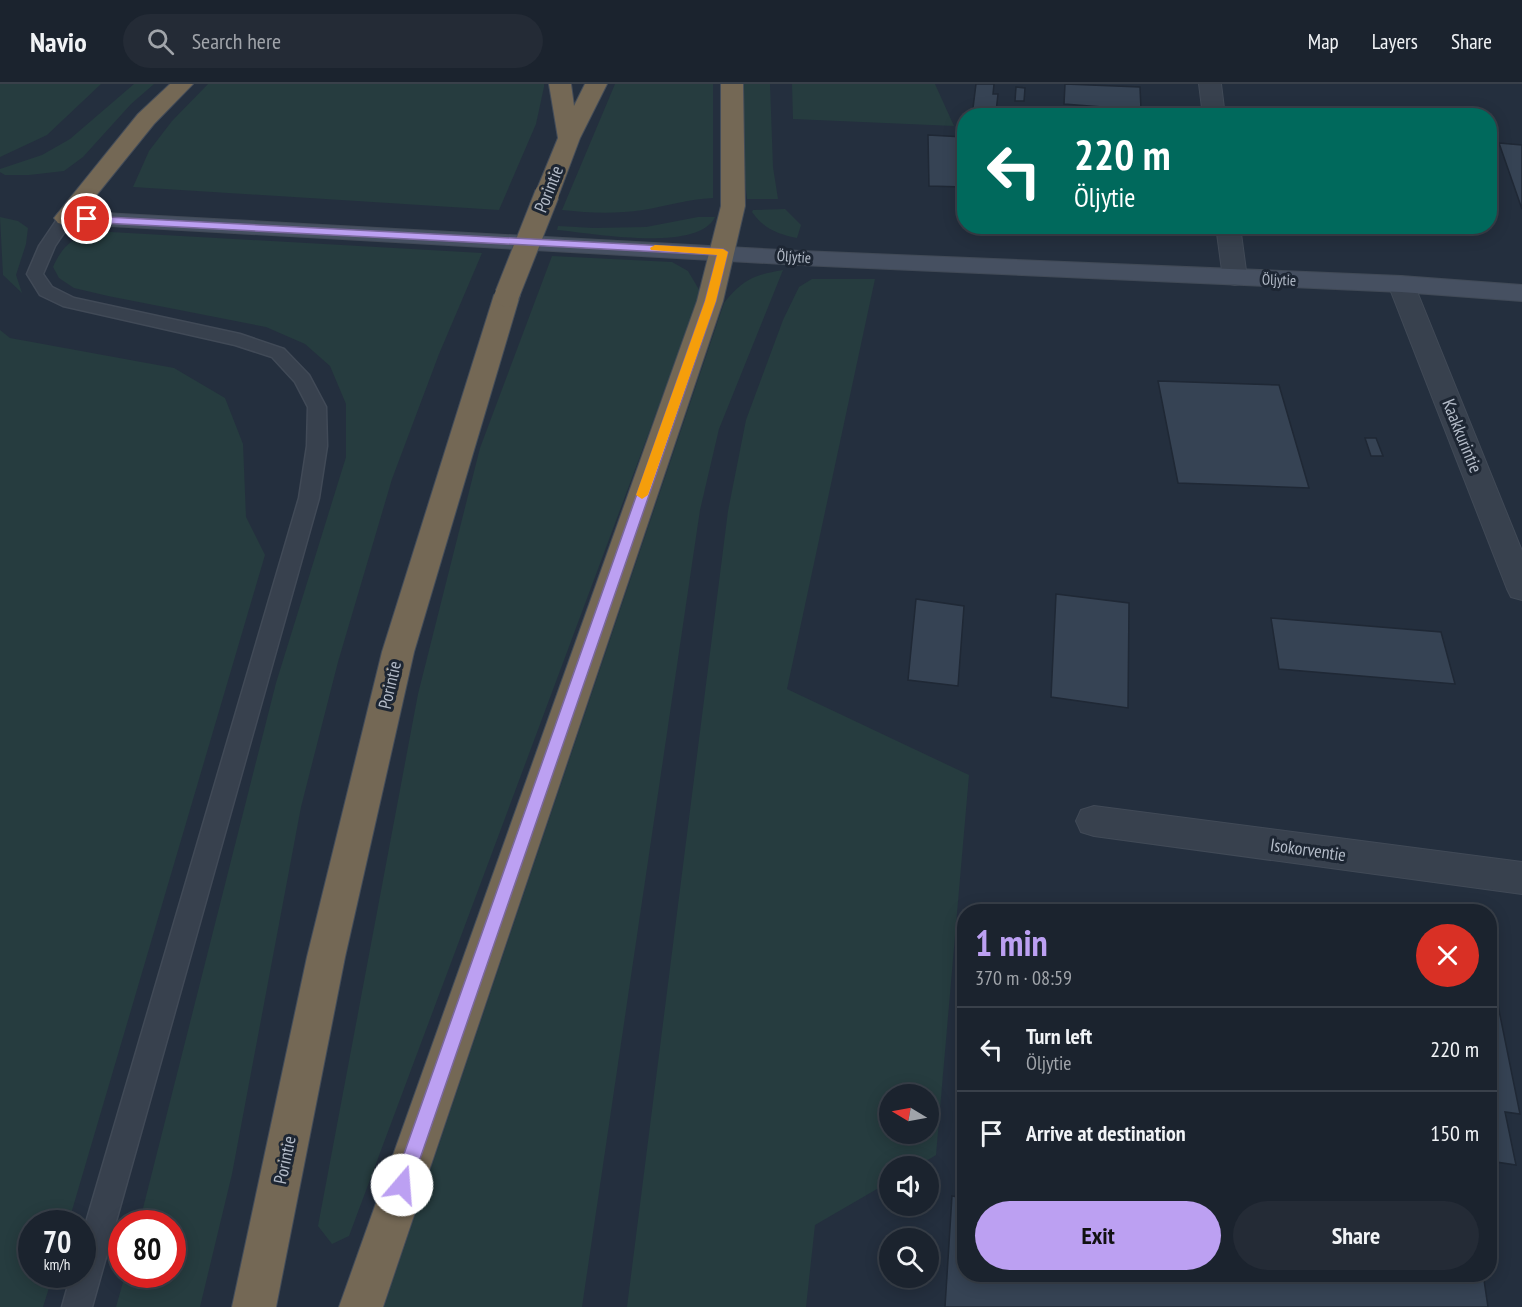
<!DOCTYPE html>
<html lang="en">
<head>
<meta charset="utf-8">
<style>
	:root { --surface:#1b232e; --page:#242b36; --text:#f1f3f6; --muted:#a0a4aa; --line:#39404a; --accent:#bca0f2 }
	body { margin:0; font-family:"PT Sans Narrow",sans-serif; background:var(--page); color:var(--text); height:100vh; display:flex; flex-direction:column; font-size:22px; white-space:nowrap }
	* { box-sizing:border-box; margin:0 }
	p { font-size:20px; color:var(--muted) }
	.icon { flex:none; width:33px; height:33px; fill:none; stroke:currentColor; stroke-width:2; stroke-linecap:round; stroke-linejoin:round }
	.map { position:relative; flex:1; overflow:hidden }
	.details { position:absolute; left:957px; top:820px; width:540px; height:378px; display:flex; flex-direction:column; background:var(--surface); border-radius:24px; box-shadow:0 3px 15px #0003,0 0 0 2px var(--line) }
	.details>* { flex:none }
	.banner { position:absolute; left:957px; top:24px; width:540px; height:126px; border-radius:24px; box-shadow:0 3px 15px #0003,0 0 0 2px var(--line); background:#00695c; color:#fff; overflow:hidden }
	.needle { width:39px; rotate:280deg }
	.fabs { position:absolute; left:879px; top:1000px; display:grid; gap:12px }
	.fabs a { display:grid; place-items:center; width:60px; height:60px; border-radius:50%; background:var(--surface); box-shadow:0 3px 15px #0003,0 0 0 2px var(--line); font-size:30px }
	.speed { position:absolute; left:18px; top:1126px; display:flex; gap:12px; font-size:30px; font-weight:700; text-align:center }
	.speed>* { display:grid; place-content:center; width:78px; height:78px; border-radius:50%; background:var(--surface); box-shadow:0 3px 15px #0003,0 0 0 2px var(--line); line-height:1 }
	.speed small { font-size:15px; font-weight:400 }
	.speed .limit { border:9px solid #d22; background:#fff; color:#111 }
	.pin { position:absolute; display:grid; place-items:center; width:51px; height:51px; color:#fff; margin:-26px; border:3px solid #fff; border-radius:50%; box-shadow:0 2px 6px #0007 }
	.me { position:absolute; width:66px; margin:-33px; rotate:18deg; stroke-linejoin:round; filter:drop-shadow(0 0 4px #0008) }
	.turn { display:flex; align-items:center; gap:21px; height:126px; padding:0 18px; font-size:27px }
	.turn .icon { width:78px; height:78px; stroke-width:2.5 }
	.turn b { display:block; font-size:42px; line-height:51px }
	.round { display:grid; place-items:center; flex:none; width:63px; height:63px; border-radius:32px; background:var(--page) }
	.overview { display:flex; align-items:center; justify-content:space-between; height:102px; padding:0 18px }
	h1 { font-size:36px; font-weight:700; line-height:45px; color:var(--accent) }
	.cta { display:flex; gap:12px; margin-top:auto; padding:12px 18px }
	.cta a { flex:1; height:69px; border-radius:36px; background:var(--accent); color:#111; font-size:24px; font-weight:700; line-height:69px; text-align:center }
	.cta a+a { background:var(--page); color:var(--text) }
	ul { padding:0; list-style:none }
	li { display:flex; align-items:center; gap:18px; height:84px; padding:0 18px; border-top:2px solid var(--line) }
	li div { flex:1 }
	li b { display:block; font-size:22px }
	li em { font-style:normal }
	header { display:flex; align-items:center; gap:36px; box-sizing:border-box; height:84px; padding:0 30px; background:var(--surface); border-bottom:2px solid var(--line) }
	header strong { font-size:28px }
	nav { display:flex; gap:33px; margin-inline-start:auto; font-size:21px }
	.search { width:420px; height:54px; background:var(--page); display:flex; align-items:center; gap:15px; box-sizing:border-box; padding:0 21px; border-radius:33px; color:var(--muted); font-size:22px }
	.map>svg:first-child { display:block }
</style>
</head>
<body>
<header>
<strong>Navio</strong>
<div class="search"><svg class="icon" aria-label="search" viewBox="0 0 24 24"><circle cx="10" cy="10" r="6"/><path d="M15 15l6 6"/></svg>Search here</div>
<nav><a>Map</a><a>Layers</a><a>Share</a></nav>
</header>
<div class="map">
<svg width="1522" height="1223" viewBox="0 0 1522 1223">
	<rect width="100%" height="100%" fill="#242f3e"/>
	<path fill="#263c3f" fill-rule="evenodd" d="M0 0H101L47 51 0 73Z
		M134 0H154L131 20 83 73 64 87 29 91H5L0 88V85L42 71 70 55Z
		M208 0H544V3L536 40 499 126 133 103 149 67 172 37Z
		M615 0H713V114C688 115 667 122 643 126 616 130 589 129 562 126Z
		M742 0H770L773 83 778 115H747L743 80Z
		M792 0H935L954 42 793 35Z
		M785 125 801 141 797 154C778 150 764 145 752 128L753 126Z
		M0 133 18 137 28 144 26 160 16 191 22 209 3 191Z
		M698 133H715C698 169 592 149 557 146L558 142 594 144 646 143Z
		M93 147 482 169 439 270 392 395 338 578 301 723 232 1090 200 1223H116L125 1191H172V1140H139L276 599 346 373V320L330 282 305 260 266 243 108 212 74 204 59 194 53 183C63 161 71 156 93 147Z
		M552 172 672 178 688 187 701 209 349 1152 332 1160 318 1142 418 610 480 364Z
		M783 186 719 345 700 426 582 1223H384L724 219C743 195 754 191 783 186Z
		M812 195H875L787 605 969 691 936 1071 916 1083H890L889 1098 815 1141 806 1223H627L728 427 746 336 783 236 799 203ZM890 1011H928V1050H890Z
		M0 246 10 254 174 284 225 314 243 360 246 433 265 471 68 1140H32V1191H53L43 1223H0Z"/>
	<path fill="#364354" stroke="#1f2835" stroke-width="1.5" d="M976 0H994L993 10H998L996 28 1002 32H972Z
		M1065 0 1140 3 1141 26 1064 20Z
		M1016 3 1025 4 1024 17H1015Z
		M928 51 964 53V103L929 102Z
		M1499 59 1522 61V125Z
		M1158 297 1279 301 1309 404 1178 399Z
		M1365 354H1376L1383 372H1371Z
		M1056 510 1129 519 1128 624 1051 613Z
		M916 515 964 522 958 602 908 596Z
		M1271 534 1441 548 1455 600 1279 585Z
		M1212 819 1280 828H1212Z
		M1490 882 1520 1030 1505 1028 1516 1081 1490 1077Z
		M952 1112 964 1114V1191H1453L1484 1196 1488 1223H945Z"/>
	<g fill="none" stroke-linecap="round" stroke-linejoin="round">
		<defs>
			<path id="lane" d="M66 129 74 134 55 162 43 190 52 203 74 214 240 250 284 265 309 291 326 323 327 362 319 414 92 1223H62L71 1191H82V1152L299 414 307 362 308 323 295 298 272 273 235 261 63 222 40 211 27 190 39 162 60 131Z"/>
			<path id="street" d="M1199 0H1221L1225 32H1203Z
				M1216 142H1240L1247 194 1244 199 1235 201 1226 199 1223 194Z
				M1401 192 1410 195 1414 200 1522 467V516L1511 513 1507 505 1388 200 1392 195Z
				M1094 722 1522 778V810L1094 752 1081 748 1076 737 1081 726Z"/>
			<path id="secondary" d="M66 127 801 167 1401 192 1522 201V217L1401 208 801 181 58 139 54 134 58 129Z"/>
			<path id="highway" d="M170 0H193L154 40 74 139 66 141 58 139 54 134 58 129 138 30Z
				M549 0H571L574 22 585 0H607L580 54 559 110 555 115 547 117 539 115 535 110 558 54Z
				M721 0H743L745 122 723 217 383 1223H339L697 217 721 122Z
				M507 203 516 206 520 211 414 568 345 873 276 1223H232L307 873 382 568 494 211 498 206Z"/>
		</defs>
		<use href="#lane" stroke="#414a57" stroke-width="3"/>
		<use href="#street" stroke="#414a57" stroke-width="2"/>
		<use href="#secondary" stroke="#414a57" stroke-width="2"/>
		<use href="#highway" stroke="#434c59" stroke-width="2"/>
		<use href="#lane" fill="#38414e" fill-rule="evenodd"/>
		<use href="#street" fill="#38414e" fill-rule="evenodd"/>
		<use href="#secondary" fill="#465061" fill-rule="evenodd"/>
		<use href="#highway" fill="#746855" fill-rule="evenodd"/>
		<defs>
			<path id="highway-bridge" d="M507 211 547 110"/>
		</defs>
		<use href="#highway-bridge" stroke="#434c59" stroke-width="26" stroke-linecap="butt"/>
		<use href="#highway-bridge" stroke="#746855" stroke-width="24"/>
	</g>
	<path fill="#bca0f2" stroke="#7a689d" stroke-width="1.5" d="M87 132 723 165 728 168 716 217 411 1101 408 1107 402 1110 396 1107 393 1101 705 217 717 171 83 138 82 135Z"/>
	<path fill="#f59e0b" d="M655 161 723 165 728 168 716 217 648 411 642 415 636 411 705 217 717 171 651 166 650 164Z"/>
	<g text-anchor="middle" stroke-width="6" stroke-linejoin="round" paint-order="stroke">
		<g font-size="15" fill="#b4bcc9" stroke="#1d2633">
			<text transform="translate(794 173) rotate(4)" y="5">Öljytie</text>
			<text transform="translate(1279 196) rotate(2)" y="5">Öljytie</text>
		</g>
		<g font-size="18" fill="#b4bcc9" stroke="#1d2633">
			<text transform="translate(549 105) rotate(-68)" y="6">Porintie</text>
			<text transform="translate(1462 352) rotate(68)" y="6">Kaakkurintie</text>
			<text transform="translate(390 601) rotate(-77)" y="6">Porintie</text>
			<text transform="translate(1308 766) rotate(8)" y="6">Isokorventie</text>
			<text transform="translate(285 1076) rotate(-78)" y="6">Porintie</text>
		</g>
	</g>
</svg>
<div class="fabs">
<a><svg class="needle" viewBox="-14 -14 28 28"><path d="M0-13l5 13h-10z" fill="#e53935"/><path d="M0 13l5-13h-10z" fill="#a0a4aa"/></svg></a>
<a><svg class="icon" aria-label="sound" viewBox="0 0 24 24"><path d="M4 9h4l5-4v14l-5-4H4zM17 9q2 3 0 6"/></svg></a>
<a><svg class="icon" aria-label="search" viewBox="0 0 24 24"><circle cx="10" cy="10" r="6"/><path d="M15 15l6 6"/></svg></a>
</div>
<div class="speed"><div>70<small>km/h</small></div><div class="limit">80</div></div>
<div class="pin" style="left:87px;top:135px;background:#d93025"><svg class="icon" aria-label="arrive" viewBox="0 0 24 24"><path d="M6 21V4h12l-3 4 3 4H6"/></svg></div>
<svg class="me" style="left:402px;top:1101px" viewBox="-20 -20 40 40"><circle r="19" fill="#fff"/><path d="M0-13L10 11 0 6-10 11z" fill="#bca0f2"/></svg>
<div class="banner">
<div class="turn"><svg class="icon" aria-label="left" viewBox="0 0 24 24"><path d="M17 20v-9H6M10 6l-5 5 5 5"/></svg><div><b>220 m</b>Öljytie</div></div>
</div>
<section class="details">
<div class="overview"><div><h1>1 min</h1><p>370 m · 08:59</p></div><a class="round" style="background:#d93025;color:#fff"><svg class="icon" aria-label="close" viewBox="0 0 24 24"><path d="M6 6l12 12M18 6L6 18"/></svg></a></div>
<ul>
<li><svg class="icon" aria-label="left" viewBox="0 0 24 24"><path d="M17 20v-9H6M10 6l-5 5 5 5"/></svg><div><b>Turn left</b><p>Öljytie</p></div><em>220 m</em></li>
<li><svg class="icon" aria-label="arrive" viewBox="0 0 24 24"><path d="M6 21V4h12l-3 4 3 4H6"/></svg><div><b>Arrive at destination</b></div><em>150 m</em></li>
</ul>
<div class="cta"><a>Exit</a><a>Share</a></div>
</section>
</div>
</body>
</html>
